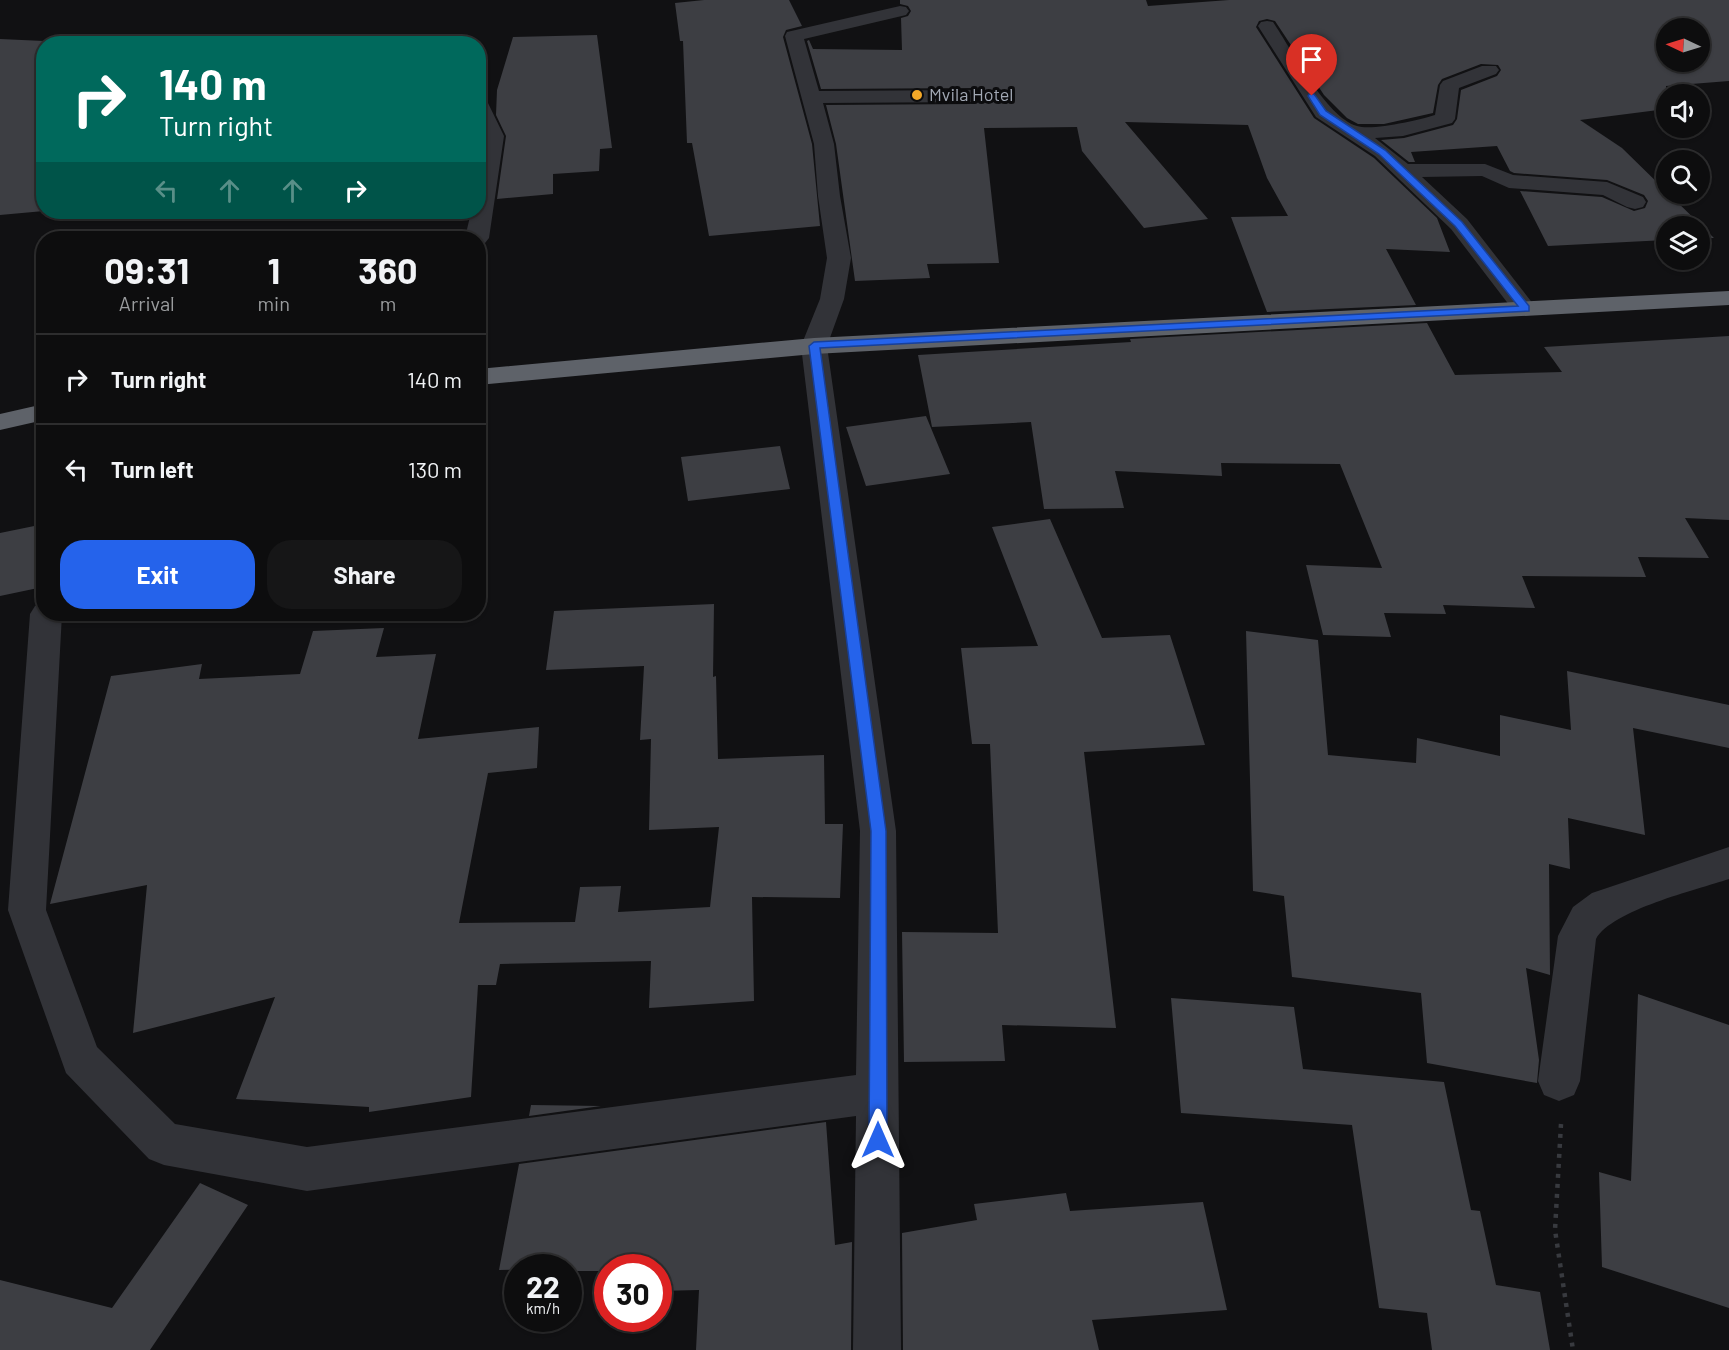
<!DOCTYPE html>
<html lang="en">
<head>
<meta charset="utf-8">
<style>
	:root { --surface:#0d0d0e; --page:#161617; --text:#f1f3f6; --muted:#9a9c9e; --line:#2d2d2e; --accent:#2563eb }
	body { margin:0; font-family:Barlow,sans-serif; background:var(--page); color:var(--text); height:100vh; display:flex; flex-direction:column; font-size:22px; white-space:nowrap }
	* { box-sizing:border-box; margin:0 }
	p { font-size:20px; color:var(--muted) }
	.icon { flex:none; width:33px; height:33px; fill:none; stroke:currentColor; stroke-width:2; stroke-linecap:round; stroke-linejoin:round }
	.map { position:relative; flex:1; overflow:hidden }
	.side { position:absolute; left:36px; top:231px; width:450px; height:390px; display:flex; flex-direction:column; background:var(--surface); border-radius:24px; box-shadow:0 2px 4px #0004,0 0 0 2px var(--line) }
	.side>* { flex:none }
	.guide { position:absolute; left:36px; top:36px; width:450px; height:183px; border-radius:24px; box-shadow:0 2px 4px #0004,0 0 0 2px var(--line); background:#00695c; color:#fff; overflow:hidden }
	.needle { width:39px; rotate:274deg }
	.tools { position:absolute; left:1656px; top:18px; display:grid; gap:12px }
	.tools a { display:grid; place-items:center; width:54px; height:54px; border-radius:50%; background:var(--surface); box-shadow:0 2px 4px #0004,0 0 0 2px var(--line); font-size:30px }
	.speed { position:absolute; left:504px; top:1254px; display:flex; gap:12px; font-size:30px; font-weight:700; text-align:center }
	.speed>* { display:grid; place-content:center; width:78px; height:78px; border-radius:50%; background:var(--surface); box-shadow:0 2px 4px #0004,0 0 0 2px var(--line); line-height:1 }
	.speed small { font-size:15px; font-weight:400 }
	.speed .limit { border:9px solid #d22; background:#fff; color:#111 }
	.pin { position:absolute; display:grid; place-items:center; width:51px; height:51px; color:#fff; margin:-62px -26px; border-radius:50% 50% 50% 0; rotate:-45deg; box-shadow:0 0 6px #0007 }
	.pin .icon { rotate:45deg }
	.me { position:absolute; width:66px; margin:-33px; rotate:0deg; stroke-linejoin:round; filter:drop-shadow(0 0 4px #0008) }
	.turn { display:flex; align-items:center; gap:21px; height:126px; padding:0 24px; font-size:27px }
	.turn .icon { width:78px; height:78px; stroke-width:2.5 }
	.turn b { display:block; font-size:42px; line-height:51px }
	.lanes { display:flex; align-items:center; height:57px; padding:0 24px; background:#0003; justify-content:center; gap:30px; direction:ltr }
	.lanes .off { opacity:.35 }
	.eta { display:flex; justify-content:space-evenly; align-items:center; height:102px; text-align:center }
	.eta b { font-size:36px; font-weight:700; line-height:42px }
	.primary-button { display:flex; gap:12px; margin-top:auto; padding:12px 24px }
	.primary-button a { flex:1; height:69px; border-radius:24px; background:var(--accent); color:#fff; font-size:24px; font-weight:700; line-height:69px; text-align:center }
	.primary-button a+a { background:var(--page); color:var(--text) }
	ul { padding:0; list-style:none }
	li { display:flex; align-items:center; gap:18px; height:90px; padding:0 24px; border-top:2px solid var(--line) }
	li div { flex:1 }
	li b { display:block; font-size:22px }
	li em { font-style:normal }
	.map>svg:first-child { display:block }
</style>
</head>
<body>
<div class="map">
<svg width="1729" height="1350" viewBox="0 0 1729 1350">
	<rect width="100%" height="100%" fill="#111113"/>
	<path fill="#3d3e43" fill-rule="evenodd" d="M704 0H789L802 26 786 30 783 37 812 144 820 226 709 236 692 143H687L683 41H680L675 3Z
		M900 0H1146L1148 6 1229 0H1729V81L1666 86V109L1580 120 1622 148 1714 238H1700V226H1666V240L1548 246 1520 191 1602 197 1634 211 1645 208 1648 201 1644 195 1607 180 1514 173 1510 171 1497 146 1411 152 1415 162H1409L1381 140 1404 138 1453 125 1457 119 1461 90 1497 76 1501 70 1498 65 1481 64 1442 79 1438 85 1433 113 1384 124H1358L1347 118 1324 95 1275 21 1267 19 1259 21 1256 27 1314 118 1374 158 1437 218 1450 252 1386 249 1416 305 1267 312 1231 217 1288 216 1267 178 1248 125 1125 122 1208 219 1144 228 1082 151 1077 127 984 128 999 263 927 264 930 278 855 281 836 144 826 105 972 104 980 102 984 96 980 90 972 88 821 89 807 41 809 40 813 49 902 50 901 18 908 16 911 11 908 6 900 4ZM1666 28H1700V62H1666Z
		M597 35 612 148 600 149 599 171 553 174V194L497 199 506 136 496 115 497 90 513 37Z
		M0 39 44 41V211L0 215Z
		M1427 323 1455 375 1562 372 1544 347 1729 336V520L1685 518 1709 558 1638 557 1646 577 1522 576 1535 608 1443 605 1446 614 1384 613 1391 637 1323 635 1306 565 1382 568 1340 464 1221 463 1222 476 1115 471 1124 508 1044 509 1031 422 932 427 918 355 1131 342 1130 339 1148 338Z
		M926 416 950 474 866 486 846 427Z
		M780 446 790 489 688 501 681 457Z
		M1050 519 1102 638 1170 635 1205 745 1084 752 1116 1028 1002 1025 1005 1061 904 1062 902 932 998 933 990 744H972L961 648 1038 646 992 527Z
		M44 524 38 588 0 596V533Z
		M714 604 713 677 716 676 718 759 824 755 825 824H843L840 898 752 897 754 1001 649 1008 651 961 500 964 496 985H478L471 1097 369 1112V1107L236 1099 275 997 133 1033 147 885 50 904 111 676 202 664 199 679 300 674 313 631 384 628 376 657 436 654 418 739 539 727 537 768 488 773 459 923 575 922 580 887 621 886 618 912 710 907 719 827 649 830 651 739 640 740 644 666 546 670 554 611Z
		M1246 631 1318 640 1328 755 1416 763 1417 738 1500 756V715L1571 730 1567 671 1729 705V748L1633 728 1645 835 1568 818 1570 869 1549 864 1550 975 1526 968 1539 1060 1537 1083 1427 1063 1421 993 1292 977 1284 896 1253 891Z
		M1638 994 1729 1025V1308L1602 1267 1599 1172 1631 1181Z
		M1171 998 1294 1007 1303 1069 1444 1082 1471 1210 1480 1211 1496 1285 1540 1292 1550 1350H1432L1427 1313 1379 1308 1352 1125 1181 1113Z
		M531 1105 601 1106 529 1116Z
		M826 1122 835 1245 852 1242 851 1350H696L699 1290 658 1291V1268H608V1271H568V1268L499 1270 519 1164Z
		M200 1183 248 1205 150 1350H0V1280L112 1308Z
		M1066 1193 1070 1211 1203 1202 1227 1310 1092 1320 1099 1350H903L902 1233 977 1220 974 1204Z"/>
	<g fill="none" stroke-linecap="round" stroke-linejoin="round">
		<path stroke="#383a3f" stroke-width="4.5" stroke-dasharray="4 6" stroke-linecap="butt" d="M1561 1124 1555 1230 1573 1350"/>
		<path fill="#323338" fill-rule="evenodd" d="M900 6 906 7 909 11 906 15 804 39 819 91 972 90 979 92 982 96 979 100 972 102 823 103 834 144 840 196 851 258 844 299 827 346 896 831 901 1350H853L856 1116 307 1191 164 1165 149 1159 66 1073 8 910 30 614 35 606 44 603V614H62L46 910 97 1047 175 1124 307 1147 856 1075 860 831 801 346 820 299 827 258 818 196 814 144 785 36 787 32Z
			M1267 21 1273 22C1292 50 1326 117 1357 126 1372 131 1419 120 1435 115L1440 85 1443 81 1482 66H1496L1499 70 1496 74 1459 88 1455 119 1452 123 1403 136 1375 138 1408 164H1485L1513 175 1607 182 1643 197 1646 202 1643 207 1635 209 1627 207 1603 195 1509 188 1482 176 1422 177 1467 219 1537 309 1534 314 1525 316 1516 314 1451 229 1375 156 1316 117 1258 26 1261 22Z
			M478 97 485 99 488 103 504 136 489 238 485 243 478 245V238H465L471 212H478V173L484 136 478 125Z
			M1729 847V879C1696 890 1612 910 1596 939L1580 1081 1574 1095 1559 1101 1544 1095 1538 1081 1558 936 1573 907 1592 893Z"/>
		<path fill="#5e6269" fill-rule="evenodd" d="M1729 291V305L814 354 478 385V369L814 338Z
			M44 404V420L0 430V414Z"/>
	</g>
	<path fill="#2563eb" stroke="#184099" stroke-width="1.5" d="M1309 94H1314L1326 111 1385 150 1462 222 1529 306V311L820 348 886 831 887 1140 884 1146 878 1148 871 1146 869 1140 871 831 809 346 814 342 1518 306 1455 226 1379 154 1320 115 1308 96Z"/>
	<circle fill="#f4a828" stroke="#0c0c0e" stroke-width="2" cx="917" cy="95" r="6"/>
	<g text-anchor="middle" stroke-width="6" stroke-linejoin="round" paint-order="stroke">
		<g font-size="18" fill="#a2a8b4" stroke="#0c0c0e" text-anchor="start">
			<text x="929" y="101">Mvila Hotel</text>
		</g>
	</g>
</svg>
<div class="tools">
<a><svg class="needle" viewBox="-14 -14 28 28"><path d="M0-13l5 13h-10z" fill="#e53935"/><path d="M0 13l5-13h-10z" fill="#9a9c9e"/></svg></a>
<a><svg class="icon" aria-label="sound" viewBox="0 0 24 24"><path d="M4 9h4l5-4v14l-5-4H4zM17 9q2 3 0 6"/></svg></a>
<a><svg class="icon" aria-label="search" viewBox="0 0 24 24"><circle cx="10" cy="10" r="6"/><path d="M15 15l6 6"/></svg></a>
<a><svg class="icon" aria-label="layers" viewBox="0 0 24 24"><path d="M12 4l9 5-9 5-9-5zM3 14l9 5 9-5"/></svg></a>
</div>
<div class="speed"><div>22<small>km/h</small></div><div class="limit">30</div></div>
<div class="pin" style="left:1312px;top:96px;background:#d93025"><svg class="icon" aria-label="arrive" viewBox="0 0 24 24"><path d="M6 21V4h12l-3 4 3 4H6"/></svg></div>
<svg class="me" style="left:878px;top:1140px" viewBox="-20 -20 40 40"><path d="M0-17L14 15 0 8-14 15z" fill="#2563eb" stroke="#fff" stroke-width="4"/></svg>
<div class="guide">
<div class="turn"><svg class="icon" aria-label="right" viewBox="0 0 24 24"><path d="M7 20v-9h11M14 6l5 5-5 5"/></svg><div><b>140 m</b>Turn right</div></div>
<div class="lanes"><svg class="icon off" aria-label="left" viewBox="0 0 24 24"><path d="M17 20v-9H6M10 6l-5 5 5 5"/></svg><svg class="icon off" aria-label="ahead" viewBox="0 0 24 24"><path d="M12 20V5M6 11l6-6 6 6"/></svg><svg class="icon off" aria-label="ahead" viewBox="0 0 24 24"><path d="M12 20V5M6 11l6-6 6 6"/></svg><svg class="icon" aria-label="right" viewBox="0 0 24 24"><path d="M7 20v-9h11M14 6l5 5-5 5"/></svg></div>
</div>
<section class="side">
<div class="eta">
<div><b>09:31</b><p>Arrival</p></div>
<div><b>1</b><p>min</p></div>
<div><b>360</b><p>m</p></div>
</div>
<ul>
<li><svg class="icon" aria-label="right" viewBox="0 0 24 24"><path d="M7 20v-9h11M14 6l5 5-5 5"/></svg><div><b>Turn right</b></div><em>140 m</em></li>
<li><svg class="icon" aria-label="left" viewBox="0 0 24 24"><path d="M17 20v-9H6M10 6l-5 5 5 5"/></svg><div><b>Turn left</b></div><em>130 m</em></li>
</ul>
<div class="primary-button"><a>Exit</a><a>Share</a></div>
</section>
</div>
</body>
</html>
